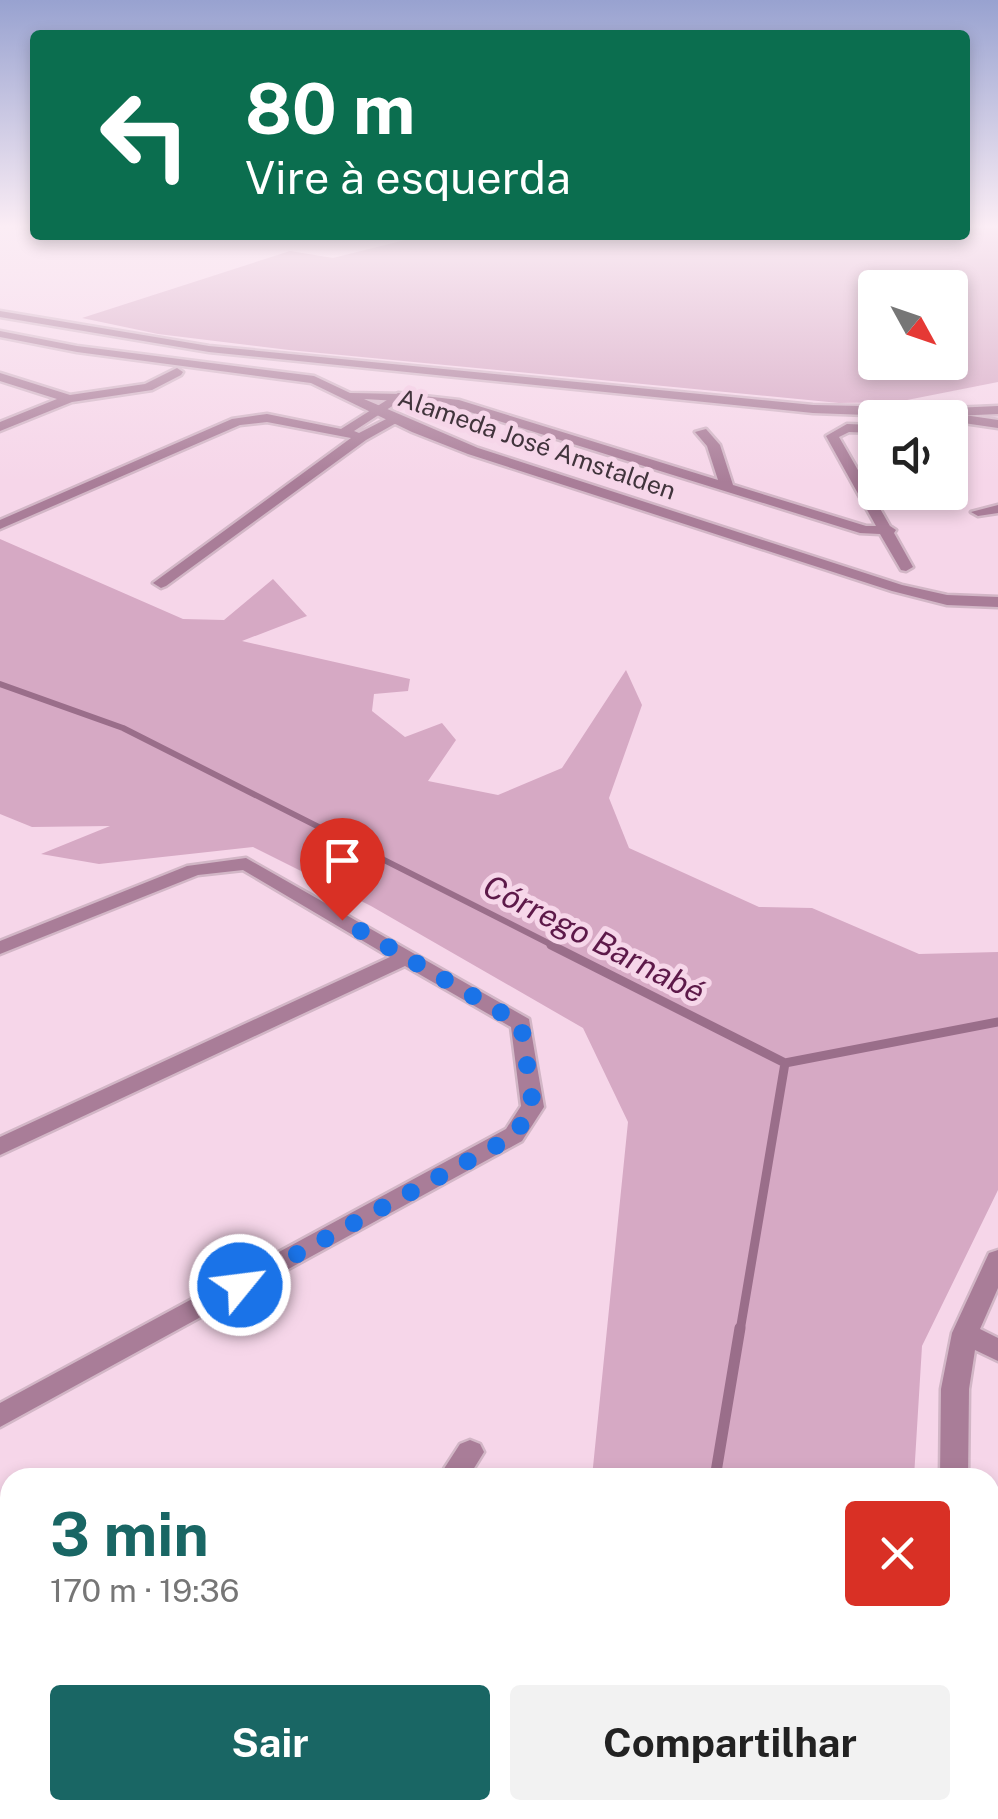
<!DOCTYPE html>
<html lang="pt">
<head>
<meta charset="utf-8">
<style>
	:root { --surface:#fff; --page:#f2f2f2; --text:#222; --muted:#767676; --accent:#196664 }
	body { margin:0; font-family:"Public Sans",sans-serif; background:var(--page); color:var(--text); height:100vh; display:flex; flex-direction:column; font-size:38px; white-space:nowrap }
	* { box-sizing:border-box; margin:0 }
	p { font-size:32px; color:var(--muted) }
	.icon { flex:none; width:55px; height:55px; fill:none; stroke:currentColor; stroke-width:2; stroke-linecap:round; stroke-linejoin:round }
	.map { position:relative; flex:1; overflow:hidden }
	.drawer { position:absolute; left:0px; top:1468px; width:1000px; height:352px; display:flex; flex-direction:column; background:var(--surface); border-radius:30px 30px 0 0; box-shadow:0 5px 15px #0003 }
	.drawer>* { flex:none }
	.hud { position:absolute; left:30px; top:30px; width:940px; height:210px; border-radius:10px; box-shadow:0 5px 15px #0003; background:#0b6e4f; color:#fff; overflow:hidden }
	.needle { width:65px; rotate:130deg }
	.tools { position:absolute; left:858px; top:270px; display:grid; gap:20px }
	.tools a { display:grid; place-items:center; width:110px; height:110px; border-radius:10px; background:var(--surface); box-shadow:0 5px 15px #0003; font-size:50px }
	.pin { position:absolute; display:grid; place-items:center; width:85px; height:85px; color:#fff; margin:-102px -42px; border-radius:50% 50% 50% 0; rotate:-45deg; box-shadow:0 0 10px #0007 }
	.pin .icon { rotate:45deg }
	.me { position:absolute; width:110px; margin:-55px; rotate:61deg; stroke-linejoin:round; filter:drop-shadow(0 0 8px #0008) }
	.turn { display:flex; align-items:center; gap:35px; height:210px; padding:0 50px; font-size:45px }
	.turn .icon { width:130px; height:130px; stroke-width:2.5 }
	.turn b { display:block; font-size:70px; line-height:85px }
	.round { display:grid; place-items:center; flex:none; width:105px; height:105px; border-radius:10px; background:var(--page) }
	.overview { display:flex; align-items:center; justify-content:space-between; height:170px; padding:0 50px }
	h1 { font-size:60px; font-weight:700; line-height:75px; color:var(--accent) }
	.cta { display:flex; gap:20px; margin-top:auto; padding:20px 50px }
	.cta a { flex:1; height:115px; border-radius:10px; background:var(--accent); color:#fff; font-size:40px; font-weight:700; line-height:115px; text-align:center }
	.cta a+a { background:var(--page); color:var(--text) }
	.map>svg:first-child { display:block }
</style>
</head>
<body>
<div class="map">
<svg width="998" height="1819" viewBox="0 0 998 1819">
	<rect width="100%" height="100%" fill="#f6d6e9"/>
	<path fill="#d6a9c4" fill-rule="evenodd" d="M965 227H998V382L897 402 839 403 289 350 158 334 82 318 290 251 333 258 425 235H965ZM875 288H950V362H875Z
		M0 539 183 619 224 620 273 579 307 616 242 641 410 679 408 691 374 694 372 711 405 737 442 723 456 740 428 781 498 795 562 768 626 670 642 705 609 798 629 848 759 907 812 908 919 954 998 952V1190L922 1346 914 1477H592L628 1122 583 1028 371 906 253 847 99 864 41 854 110 826 32 827 0 814Z
		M289 1810H858L852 1819H286Z"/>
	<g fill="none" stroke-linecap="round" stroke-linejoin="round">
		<path stroke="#9a6e8a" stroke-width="6" d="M0 684 123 728 556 947"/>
		<path stroke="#9a6e8a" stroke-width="9" d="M551 945 785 1063 740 1331
			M785 1063 998 1022"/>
		<path stroke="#9a6e8a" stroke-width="11" d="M715 1478 740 1328
			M617 1819 622 1810"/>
		<defs>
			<path id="minor" d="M177 368 183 372 181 375 152 390 72 402 0 431V422L57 399 0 381V373L70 395 145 384Z
				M398 393 459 400 718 480 707 446 695 432 706 429 720 445 733 485 866 526H876L826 436 847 424 875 425V433L849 432 839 437 890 526 896 530 894 533 913 567 906 571 901 570 880 534 860 533 454 407 400 401 354 431 359 433 394 415 398 416V422L366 440 166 586 161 588 153 583 351 438 267 422 240 425 0 529V520L232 419 267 414 341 429Z
				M998 406V414L931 417 925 413 931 409Z
				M998 505V513L978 516 971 512Z
				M246 858 529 1019 544 1107 522 1141 0 1427V1403L506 1129 521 1106 511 1027 405 966 0 1155V1137L390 957 243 870 198 875 0 954V941L187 866Z
				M998 1250V1288L980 1329 998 1338V1361L975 1350 969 1389 968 1478H940L941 1389 952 1333 989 1253Z
				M470 1440 480 1444 484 1452 468 1478H438L460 1444Z
				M0 1520 10 1524V1553L0 1549Z
				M892 1810H926L923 1819H889Z"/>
			<path id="tertiary" d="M0 311 209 346 813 405 910 407 998 420V428L950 421V418L813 413 209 352 0 317Z
				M0 331 77 346 314 376 350 393 402 394V400L398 401 364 399 478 448 902 585 947 595 998 597V607L947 605 892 591 468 454 412 432 311 383 77 352 0 337Z"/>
		</defs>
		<use href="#minor" stroke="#d2b6c6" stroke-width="5"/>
		<use href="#tertiary" stroke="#d2b6c6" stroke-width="5"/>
		<use href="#minor" fill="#a97d98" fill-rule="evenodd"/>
		<use href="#tertiary" fill="#a97d98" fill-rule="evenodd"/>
	</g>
	<linearGradient id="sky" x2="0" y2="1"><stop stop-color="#98a2d0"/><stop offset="0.47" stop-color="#fbedf5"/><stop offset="1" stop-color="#fbedf5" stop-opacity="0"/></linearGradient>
	<rect width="998" height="482" fill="url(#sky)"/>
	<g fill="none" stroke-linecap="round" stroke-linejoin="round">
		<path stroke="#1a73e8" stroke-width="18" stroke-dasharray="0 32.4" d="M240 1285 514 1136 533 1106 521 1024 342 920"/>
	</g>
	<g text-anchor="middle" stroke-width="10" stroke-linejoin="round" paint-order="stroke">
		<g font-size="25" fill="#41343c" stroke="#f6d6e9">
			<text transform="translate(537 444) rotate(19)" y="9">Alameda José Amstalden</text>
		</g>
		<g font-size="32" font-style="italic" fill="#5d1949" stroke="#f6d6e9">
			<text transform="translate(594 939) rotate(27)" y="11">Córrego Barnabé</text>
		</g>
	</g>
</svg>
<div class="tools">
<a><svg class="needle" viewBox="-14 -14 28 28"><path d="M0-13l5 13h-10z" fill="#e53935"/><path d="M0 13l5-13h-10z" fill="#767676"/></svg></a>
<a><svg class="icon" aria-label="sound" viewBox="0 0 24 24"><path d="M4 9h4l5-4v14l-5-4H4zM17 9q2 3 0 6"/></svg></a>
</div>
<div class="pin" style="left:342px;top:920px;background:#d93025"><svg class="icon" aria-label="arrive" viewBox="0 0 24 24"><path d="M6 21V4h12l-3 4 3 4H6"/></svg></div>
<svg class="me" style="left:240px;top:1285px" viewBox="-20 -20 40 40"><circle r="17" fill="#1a73e8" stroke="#fff" stroke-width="3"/><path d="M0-11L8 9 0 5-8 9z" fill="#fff"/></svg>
<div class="hud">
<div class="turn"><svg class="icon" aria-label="left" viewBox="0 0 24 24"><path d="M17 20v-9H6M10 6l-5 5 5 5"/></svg><div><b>80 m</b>Vire à esquerda</div></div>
</div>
<section class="drawer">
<div class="overview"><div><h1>3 min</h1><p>170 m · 19:36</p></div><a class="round" style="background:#d93025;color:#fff"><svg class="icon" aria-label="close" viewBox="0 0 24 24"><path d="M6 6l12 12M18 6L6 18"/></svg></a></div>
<div class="cta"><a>Sair</a><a>Compartilhar</a></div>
</section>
</div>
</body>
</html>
